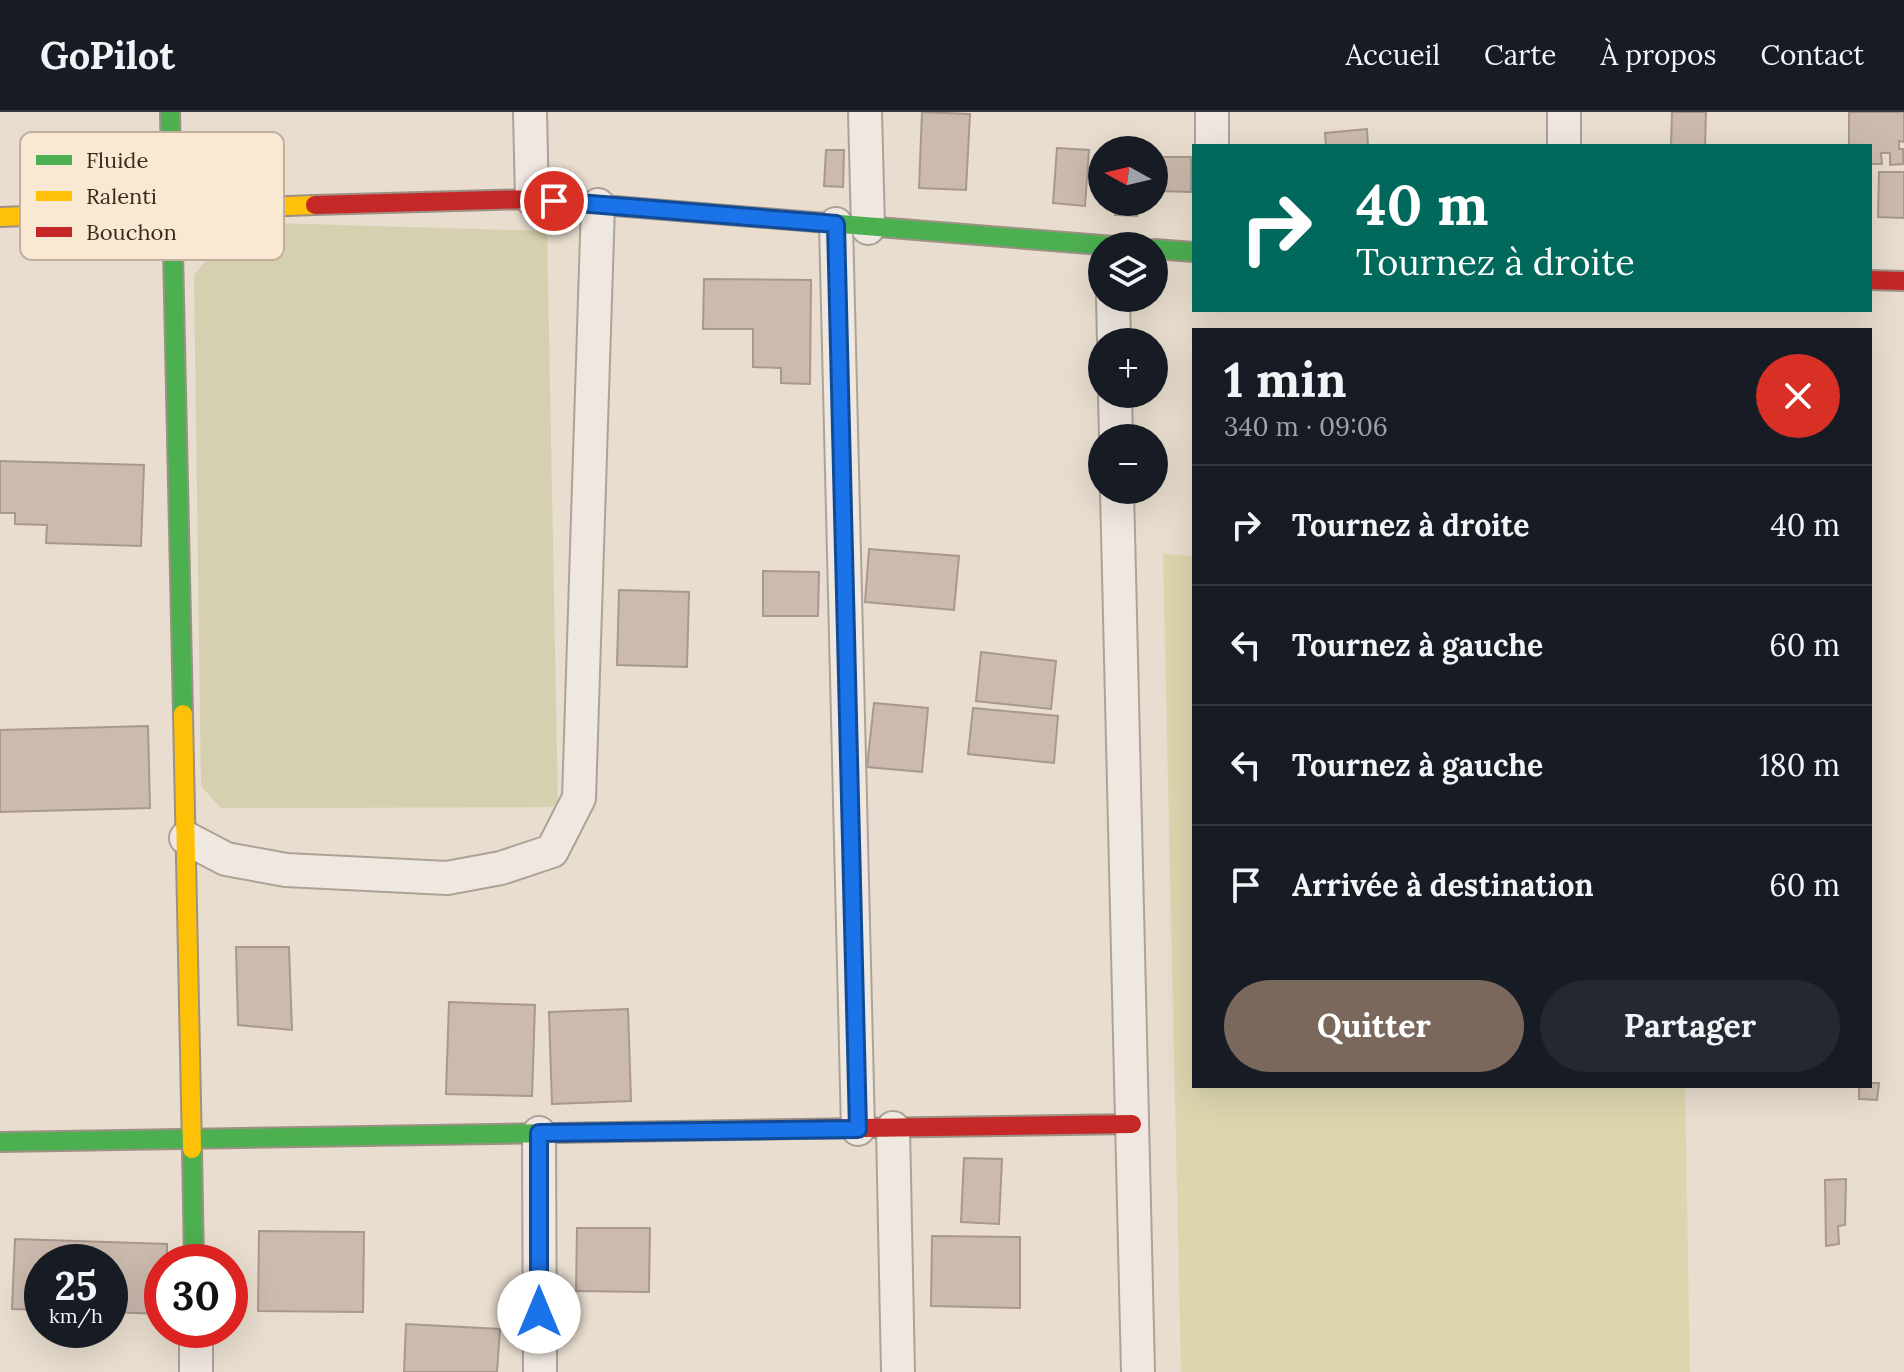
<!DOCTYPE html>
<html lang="fr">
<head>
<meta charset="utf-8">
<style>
	:root { --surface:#171b24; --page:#242831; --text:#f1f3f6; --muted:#9ea1a6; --line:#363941; --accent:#79685b }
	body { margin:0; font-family:Lora,serif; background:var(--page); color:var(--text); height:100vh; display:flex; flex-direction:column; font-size:30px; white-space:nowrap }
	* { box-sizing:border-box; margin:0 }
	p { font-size:26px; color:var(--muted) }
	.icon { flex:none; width:44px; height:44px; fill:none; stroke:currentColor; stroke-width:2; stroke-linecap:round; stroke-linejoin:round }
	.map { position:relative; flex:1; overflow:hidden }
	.details { position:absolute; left:1192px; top:216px; width:680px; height:760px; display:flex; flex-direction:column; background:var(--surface); border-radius:0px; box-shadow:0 8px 32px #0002 }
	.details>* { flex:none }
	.guide { position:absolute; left:1192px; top:32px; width:680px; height:168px; border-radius:0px; box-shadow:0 8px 32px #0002; background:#00695c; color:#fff; overflow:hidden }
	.needle { width:52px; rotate:278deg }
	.fabs { position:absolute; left:1088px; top:24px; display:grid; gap:16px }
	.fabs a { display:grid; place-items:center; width:80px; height:80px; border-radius:50%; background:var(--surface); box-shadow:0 8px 32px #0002; font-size:40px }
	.speed { position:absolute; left:24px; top:1132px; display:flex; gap:16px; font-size:40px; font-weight:700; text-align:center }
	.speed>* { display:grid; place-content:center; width:104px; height:104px; border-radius:50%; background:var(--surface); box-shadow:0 8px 32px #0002; line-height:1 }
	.speed small { font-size:20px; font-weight:400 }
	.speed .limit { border:12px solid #d22; background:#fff; color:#111 }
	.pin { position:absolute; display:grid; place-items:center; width:68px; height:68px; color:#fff; margin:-34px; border:4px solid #fff; border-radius:50%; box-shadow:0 2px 8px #0007 }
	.me { position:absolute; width:88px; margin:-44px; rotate:0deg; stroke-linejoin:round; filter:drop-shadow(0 0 6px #0008) }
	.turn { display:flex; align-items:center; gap:28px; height:168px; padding:0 32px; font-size:36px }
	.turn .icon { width:104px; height:104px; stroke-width:2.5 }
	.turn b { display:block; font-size:56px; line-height:68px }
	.round { display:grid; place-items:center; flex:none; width:84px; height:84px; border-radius:42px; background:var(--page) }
	.head { display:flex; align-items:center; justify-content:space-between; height:136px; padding:0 32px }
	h1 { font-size:48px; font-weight:800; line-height:60px }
	.primary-button { display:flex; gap:16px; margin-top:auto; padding:16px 32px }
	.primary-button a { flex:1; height:92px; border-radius:48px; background:var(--accent); color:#fff; font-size:32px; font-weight:800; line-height:92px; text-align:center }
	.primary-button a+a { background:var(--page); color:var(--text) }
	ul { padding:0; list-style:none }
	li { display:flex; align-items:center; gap:24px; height:120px; padding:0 32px; border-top:2px solid var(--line) }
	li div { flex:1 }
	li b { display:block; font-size:30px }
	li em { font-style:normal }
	header { display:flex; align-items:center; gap:48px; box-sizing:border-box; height:112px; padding:0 40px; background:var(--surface); border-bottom:2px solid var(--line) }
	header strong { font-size:38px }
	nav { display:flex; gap:44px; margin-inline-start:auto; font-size:28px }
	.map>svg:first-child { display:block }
</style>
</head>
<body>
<header>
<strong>GoPilot</strong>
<nav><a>Accueil</a><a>Carte</a><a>À propos</a><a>Contact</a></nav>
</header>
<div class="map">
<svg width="1904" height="1260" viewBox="0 0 1904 1260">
	<rect width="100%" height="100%" fill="#e8ddce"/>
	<path fill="#dcd6af" d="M1163 442 1194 444V974H1685L1690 1260H1181Z"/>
	<path fill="#d5d0af" d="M238 110 547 119 558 695 221 696 201 674 194 163Z"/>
	<path fill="#ccbaae" stroke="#a8988d" stroke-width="2" d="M922 0 970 2 966 78 919 76Z
		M1672 0H1706L1705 34H1671Z
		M1849 0H1904V30L1899 29V37H1903V52L1890 53V41H1881L1882 52H1870V34H1849Z
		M1367 17 1368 34H1326L1325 21Z
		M1057 36 1089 38 1085 94 1053 91Z
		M826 38H844L843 75 824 74Z
		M1159 45H1191V80L1158 79Z
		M1879 60H1904V106L1878 105Z
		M1115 90H1137V104L1115 103Z
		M704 167 811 168 810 272 781 271V256L753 255V217H703Z
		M0 349 144 353 141 434 46 431 47 413 15 412V401H0Z
		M869 437 959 444 954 498 865 490Z
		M763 459 819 460 818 504H763Z
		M619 478 689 480 687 555 617 553Z
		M981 540 1056 549 1051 597 976 589Z
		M874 591 928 596 922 660 867 655Z
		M973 596 1058 604 1054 651 968 642Z
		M148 614 150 696 0 700V618Z
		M236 835H289L292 918 238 913Z
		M449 890 535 893 532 984 446 982Z
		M628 897 631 989 552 992 549 900Z
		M1870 971H1879L1877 988 1859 987V974H1870Z
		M964 1046 1002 1047 999 1112 961 1110Z
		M1846 1067 1845 1113 1838 1114 1839 1132 1826 1134 1825 1068Z
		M577 1116H650L649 1180 576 1179Z
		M259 1119 364 1120 363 1200 258 1199Z
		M932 1124 1020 1125V1196L931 1194Z
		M15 1127 167 1132V1150H162V1202L110 1200V1150H42V1198L12 1197Z
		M406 1212 500 1217 497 1260H404Z"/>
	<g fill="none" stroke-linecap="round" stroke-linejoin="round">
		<defs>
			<path id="street" d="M530 0 532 87
				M865 0 868 116
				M1212 0V34
				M1564 0V34
				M836 112 858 1017
				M1113 186 1114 230
				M1115 282 1116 326
				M1117 378 1138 1260
				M186 726 226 747 286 758 447 766 501 756 552 739 579 686 598 93
				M893 1016 898 1260
				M539 1021 540 1260
				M196 1218V1260"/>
			<path id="fast" d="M170 0 183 602
				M615 94 1114 134
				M1154 137 1194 140
				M0 1030 736 1018
				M192 1037 194 1150"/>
			<path id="slow" d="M0 105 315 93
				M183 602 192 1037"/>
			<path id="jam" d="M315 93 532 87 615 94
				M1870 168 1904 169
				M736 1018 1132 1012"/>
		</defs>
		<use href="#street" stroke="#ada296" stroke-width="36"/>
		<use href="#fast" stroke="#9d9186" stroke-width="22"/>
		<use href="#slow" stroke="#9d9186" stroke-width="22"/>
		<use href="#jam" stroke="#9d9186" stroke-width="22"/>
		<use href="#street" stroke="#efe8e0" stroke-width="32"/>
		<use href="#fast" stroke="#4caf50" stroke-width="18"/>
		<use href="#slow" stroke="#ffc107" stroke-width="18"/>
		<use href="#jam" stroke="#c62828" stroke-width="18"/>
	</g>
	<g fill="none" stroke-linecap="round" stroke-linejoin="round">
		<defs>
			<path id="route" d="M539 1200V1021L858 1017 836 112 554 89"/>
		</defs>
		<use href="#route" stroke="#114b97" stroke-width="20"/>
		<use href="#route" stroke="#1a73e8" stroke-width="14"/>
	</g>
	<rect x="20" y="20" width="264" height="128" rx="12" fill="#f9e9d3" stroke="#c1af9c" stroke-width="2"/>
	<rect x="36" y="43" width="36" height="10" fill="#4caf50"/>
	<rect x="36" y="79" width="36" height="10" fill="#ffc107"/>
	<rect x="36" y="115" width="36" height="10" fill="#c62828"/>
	<g font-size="22" fill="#3d291d">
		<text x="86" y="56">Fluide</text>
		<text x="86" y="92">Ralenti</text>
		<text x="86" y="128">Bouchon</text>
	</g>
</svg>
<div class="fabs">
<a><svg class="needle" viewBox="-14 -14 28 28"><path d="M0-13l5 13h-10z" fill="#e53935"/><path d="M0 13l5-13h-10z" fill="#9ea1a6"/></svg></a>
<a><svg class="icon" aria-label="layers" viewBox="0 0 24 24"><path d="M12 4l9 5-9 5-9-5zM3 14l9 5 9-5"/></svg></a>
<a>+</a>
<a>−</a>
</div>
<div class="speed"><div>25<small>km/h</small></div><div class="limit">30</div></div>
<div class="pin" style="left:554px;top:89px;background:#d93025"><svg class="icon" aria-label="arrive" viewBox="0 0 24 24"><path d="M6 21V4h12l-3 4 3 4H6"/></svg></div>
<svg class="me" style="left:539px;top:1200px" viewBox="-20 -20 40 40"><circle r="19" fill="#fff"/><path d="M0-13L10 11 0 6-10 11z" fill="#1a73e8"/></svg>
<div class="guide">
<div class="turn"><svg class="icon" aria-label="right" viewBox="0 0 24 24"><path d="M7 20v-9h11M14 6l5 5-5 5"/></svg><div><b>40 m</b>Tournez à droite</div></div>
</div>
<section class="details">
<div class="head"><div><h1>1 min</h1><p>340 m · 09:06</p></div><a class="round" style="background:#d93025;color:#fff"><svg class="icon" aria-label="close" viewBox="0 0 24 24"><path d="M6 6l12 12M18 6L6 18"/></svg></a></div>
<ul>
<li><svg class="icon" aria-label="right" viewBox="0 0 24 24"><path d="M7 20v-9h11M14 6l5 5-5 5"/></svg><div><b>Tournez à droite</b></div><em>40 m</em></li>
<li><svg class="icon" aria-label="left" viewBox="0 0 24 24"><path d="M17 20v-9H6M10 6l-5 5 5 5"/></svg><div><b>Tournez à gauche</b></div><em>60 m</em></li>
<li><svg class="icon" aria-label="left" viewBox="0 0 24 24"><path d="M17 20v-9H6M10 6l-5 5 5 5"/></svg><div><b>Tournez à gauche</b></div><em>180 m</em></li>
<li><svg class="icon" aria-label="arrive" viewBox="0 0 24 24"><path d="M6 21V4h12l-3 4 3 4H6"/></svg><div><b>Arrivée à destination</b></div><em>60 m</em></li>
</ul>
<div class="primary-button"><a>Quitter</a><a>Partager</a></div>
</section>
</div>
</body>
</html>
